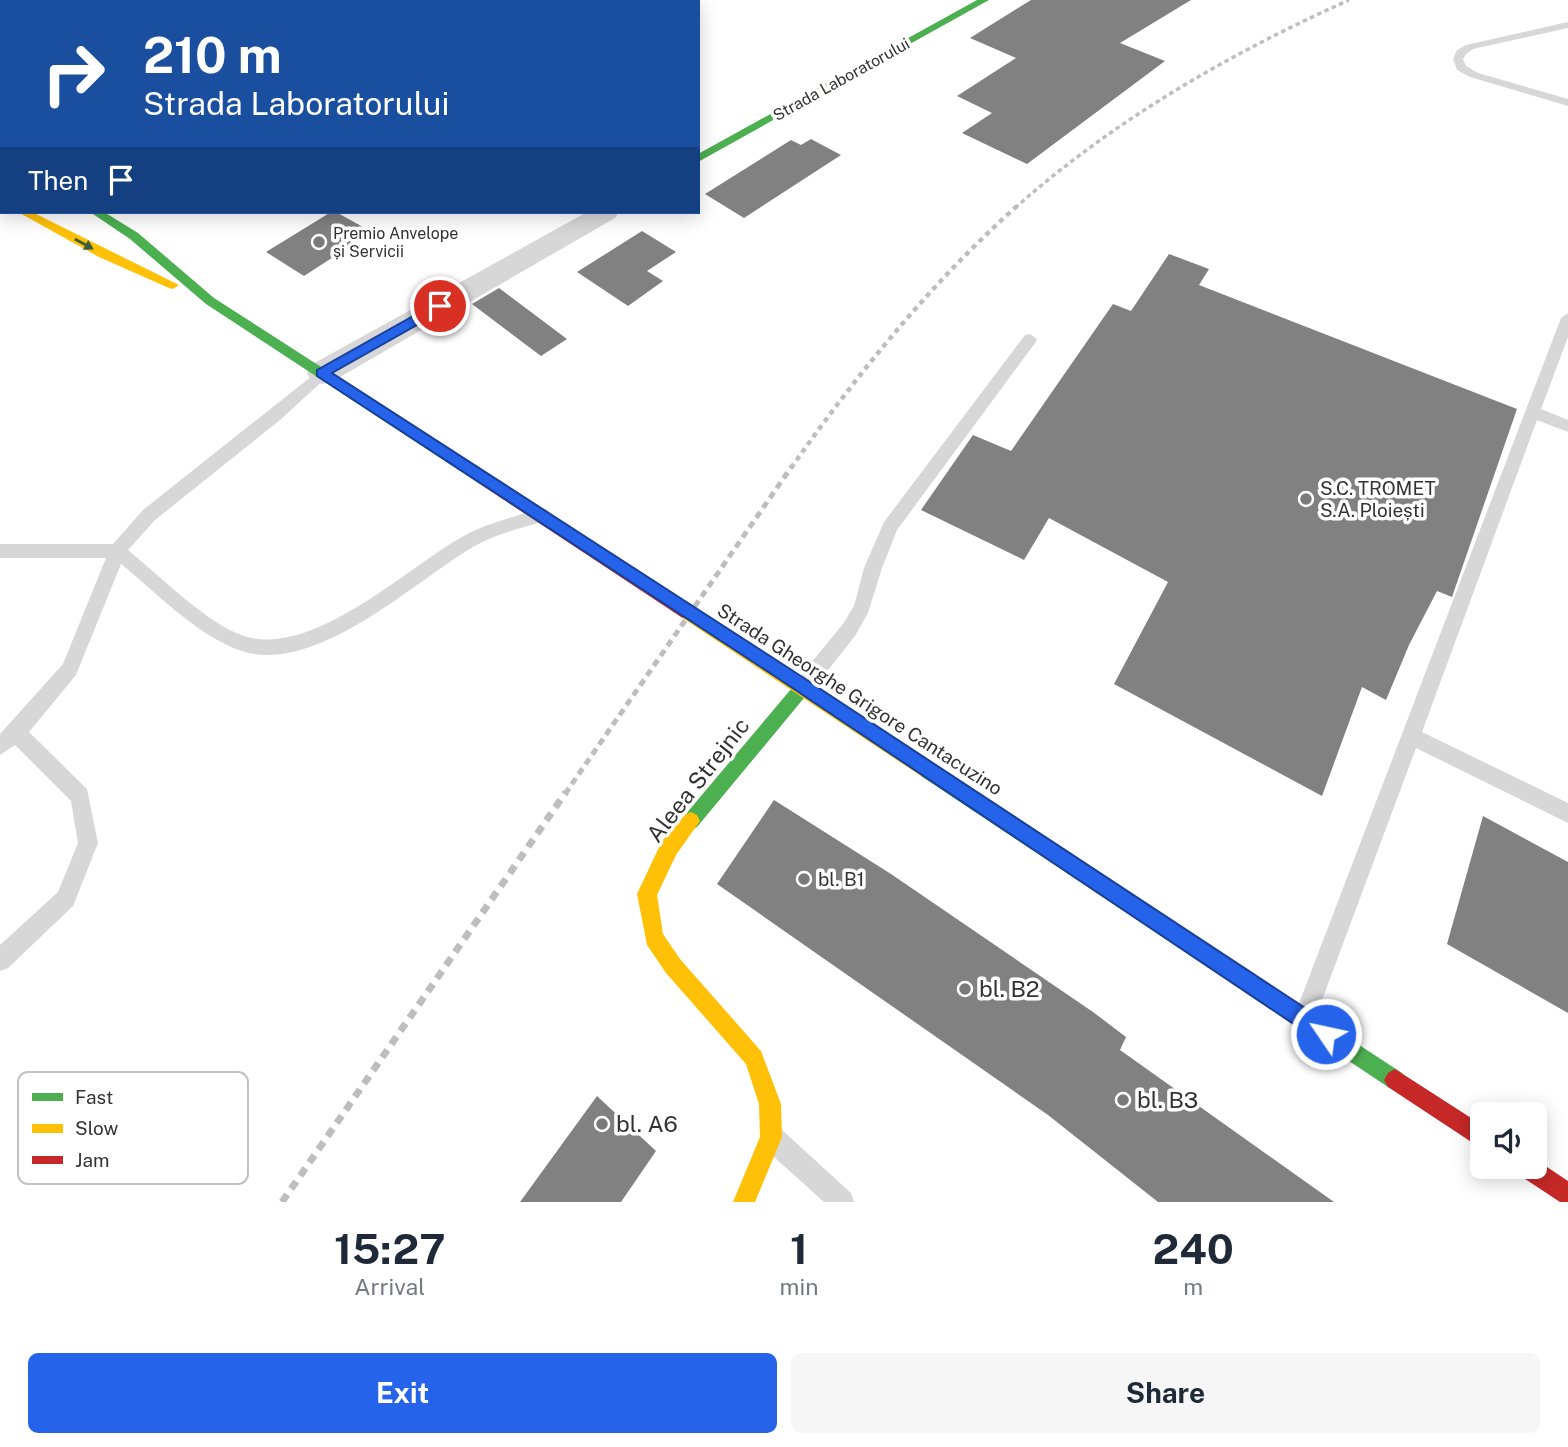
<!DOCTYPE html>
<html lang="en">
<head>
<meta charset="utf-8">
<style>
	:root { --surface:#fff; --page:#f6f6f7; --text:#1f2937; --muted:#747a83; --accent:#2563eb }
	body { margin:0; font-family:"Public Sans",sans-serif; background:var(--page); color:var(--text); height:100vh; display:flex; flex-direction:column; font-size:26px; white-space:nowrap }
	* { box-sizing:border-box; margin:0 }
	p { font-size:23px; color:var(--muted) }
	.icon { flex:none; width:38px; height:38px; fill:none; stroke:currentColor; stroke-width:2; stroke-linecap:round; stroke-linejoin:round }
	.map { position:relative; height:1202px; overflow:hidden }
	.side { display:flex; flex-direction:column; background:var(--surface); flex:1 }
	.side>* { flex:none }
	.hud { position:absolute; left:0px; top:0px; width:700px; height:214px; box-shadow:0 4px 18px #0003; background:#1a4fa0; color:#fff; overflow:hidden }
	.controls { position:absolute; left:1470px; top:1102px; display:grid; gap:14px }
	.controls a { display:grid; place-items:center; width:77px; height:77px; border-radius:10px; background:var(--surface); box-shadow:0 4px 18px #0003; font-size:35px }
	.pin { position:absolute; display:grid; place-items:center; width:60px; height:60px; color:#fff; margin:-30px; border:4px solid #fff; border-radius:50%; box-shadow:0 2px 7px #0007 }
	.me { position:absolute; width:77px; margin:-38px; rotate:304deg; stroke-linejoin:round; filter:drop-shadow(0 0 5px #0008) }
	.turn { display:flex; align-items:center; gap:24px; height:147px; padding:0 28px; font-size:32px }
	.turn .icon { width:91px; height:91px; stroke-width:2.5 }
	.turn b { display:block; font-size:49px; line-height:60px }
	.then { display:flex; align-items:center; height:66px; padding:0 28px; background:#0003; gap:14px; font-size:26px }
	.eta { display:flex; justify-content:space-evenly; align-items:center; height:119px; text-align:center }
	.eta b { font-size:42px; font-weight:700; line-height:49px }
	.button { display:flex; gap:14px; margin-top:auto; padding:14px 28px }
	.button a { flex:1; height:80px; border-radius:10px; background:var(--accent); color:#fff; font-size:28px; font-weight:700; line-height:80px; text-align:center }
	.button a+a { background:var(--page); color:var(--text) }
	.map>svg:first-child { display:block }
</style>
</head>
<body>
<div class="map">
<svg width="1568" height="1202" viewBox="0 0 1568 1202">
	<rect width="100%" height="100%" fill="#fff"/>
	<path fill="#818181" d="M1031 0H1191L1120 43 1165 61 1027 164 962 133 992 113 957 96 1016 58 970 38Z
		M811 139 841 155 744 218 705 194 791 140 801 145Z
		M331 212H336L372 232 304 276 266 252Z
		M642 231 676 252 647 271 663 281 628 306 577 272Z
		M1169 254 1209 269 1199 285 1517 409 1452 597 1437 591 1409 645 1386 700 1362 687 1322 796 1114 684 1168 582 1049 518 1024 560 921 510 973 435 1011 451 1113 304 1131 311Z
		M499 288 567 339 541 356 472 304Z
		M774 800 891 874 1093 1012 1126 1037 1120 1050 1334 1202H1158L1048 1115 717 884Z
		M1483 816 1568 862V1013L1447 944Z
		M597 1096 656 1151 621 1202H520Z"/>
	<g fill="none" stroke-linecap="round" stroke-linejoin="round">
		<path fill="#d7d7d7" fill-rule="evenodd" d="M1568 22V28L1473 49 1466 54 1463 59 1466 66 1478 73 1568 99V106L1470 77 1457 70 1453 59 1457 50 1466 45Z
			M1568 313V337L1541 409 1568 420V432L1537 420 1422 732 1568 803V823L1416 748 1315 1019 1312 1027 1304 1030 1296 1027 1293 1019 1561 318Z
			M1030 334 1037 339 1035 343 897 530 882 568 868 613 855 636 810 693 803 695 796 693 794 687 796 681 843 624 854 606 864 568 884 522 1025 335Z
			M322 368 329 373 327 377 280 420 155 520 128 550C159 575 207 624 244 636 313 658 405 569 462 537 486 523 515 517 542 508L548 510 550 515 548 520C523 528 496 533 473 547 412 583 311 680 236 649 192 631 157 593 121 564L76 675 29 732 87 789 98 843 73 906 8 968 0 971V945L58 892 78 843 71 801 15 745 0 755V734L63 664 106 558H0V544H113L143 510Z
			M773 1127 782 1130 851 1193 854 1202H824L764 1148 761 1139 764 1130Z"/>
		<path fill="#d7d7d7" fill-rule="evenodd" d="M587 212H619L615 218 333 381 322 384 311 381 307 373 311 365Z"/>
		<path fill="#4caf50" fill-rule="evenodd" d="M977 0H989L698 162V154Z
			M0 147H2V154H0Z
			M90 212H104L138 233 214 298 481 470 483 474 481 478H471L206 304 130 239Z
			M803 679 809 682 811 687 809 692 697 827 691 830 685 827 682 821 685 815 797 682Z
			M927 762 1402 1073 1406 1080 1402 1087 1395 1091 1388 1087 921 776 918 770 921 764Z"/>
		<path fill="#ffc107" fill-rule="evenodd" d="M18 212H32L179 285 173 289 169 288 99 257Z
			M687 605 933 764 936 770 933 776 927 778 921 776 681 617 679 612 681 607Z
			M691 812 697 815 700 821 676 855 657 895 663 934 680 959 761 1051 781 1104 782 1137 755 1202H733L760 1137 759 1104 746 1064 666 973 647 945 637 894 662 841 685 815Z"/>
		<path fill="#c62828" fill-rule="evenodd" d="M476 468 693 607 695 612 693 617 687 619 681 617 471 478 469 474 471 470Z
			M1395 1069 1482 1125V1149L1388 1087 1384 1080 1388 1073Z
			M1535 1159 1568 1181V1202H1560L1519 1175 1516 1167H1535Z"/>
		<path stroke="#bebebe" stroke-width="3.5" stroke-dasharray="4.5 3.5" stroke-linecap="butt" d="M1015 208C1114 120 1229 54 1349 0"/>
		<path stroke="#bebebe" stroke-width="4.5" stroke-dasharray="5 4.5" stroke-linecap="butt" d="M791 468C858 373 931 283 1017 206"/>
		<path stroke="#bebebe" stroke-width="5" stroke-dasharray="7 5" stroke-linecap="butt" d="M565 794 792 466"/>
		<path stroke="#bebebe" stroke-width="7" stroke-dasharray="9 7" stroke-linecap="butt" d="M282 1202 566 792"/>
	</g>
	<defs><path id="oneway-solid" d="M-6-.8H1V-3.2L6.5 0L1 3.2V.8H-6Z" transform="scale(1.75)"/></defs>
	<use fill="#3c5e3d" href="#oneway-solid" transform="translate(84 244) rotate(29)"/>
	<path fill="#2563eb" stroke="#184099" stroke-width="2" d="M440 301 446 306 445 309 332 373 787 667 1334 1027 1337 1034 1334 1041 1326 1044 1319 1041 776 677 317 376V370Z"/>
	<g fill="#7a7a7a" stroke="#fff" stroke-width="2.5">
		<circle cx="319" cy="242" r="7"/>
		<circle cx="1306" cy="499" r="7"/>
		<circle cx="804" cy="879" r="7"/>
		<circle cx="965" cy="989" r="7"/>
		<circle cx="1123" cy="1100" r="7"/>
		<circle cx="602" cy="1124" r="7"/>
	</g>
	<g text-anchor="middle" stroke-width="7" stroke-linejoin="round" paint-order="stroke">
		<g font-size="16" fill="#333" stroke="#fff">
			<text transform="translate(841 79) rotate(-29)" y="6">Strada Laboratorului</text>
		</g>
		<g font-size="16" fill="#333" stroke="#fff" text-anchor="start">
			<text x="333" y="239">Premio Anvelope<tspan x="333" dy="18">și Servicii</tspan></text>
		</g>
		<g font-size="19" fill="#333" stroke="#fff" text-anchor="start">
			<text x="1320" y="495">S.C. TROMET<tspan x="1320" dy="22">S.A. Ploiești</tspan></text>
			<text x="818" y="886">bl. B1</text>
		</g>
		<g font-size="19" fill="#333" stroke="#fff">
			<text transform="translate(860 699) rotate(33)" y="7">Strada Gheorghe Grigore Cantacuzino</text>
		</g>
		<g font-size="23" fill="#333" stroke="#fff">
			<text transform="translate(698 780) rotate(-52)" y="8">Aleea Strejnic</text>
		</g>
		<g font-size="23" fill="#333" stroke="#fff" text-anchor="start">
			<text x="979" y="997">bl. B2</text>
			<text x="1137" y="1108">bl. B3</text>
			<text x="616" y="1132">bl. A6</text>
		</g>
	</g>
	<rect x="18" y="1072" width="230" height="112" rx="10" fill="#fff" stroke="#c2c2c2" stroke-width="2"/>
	<rect x="32" y="1093" width="31" height="8" fill="#4caf50"/>
	<rect x="32" y="1124" width="31" height="9" fill="#ffc107"/>
	<rect x="32" y="1156" width="31" height="8" fill="#c62828"/>
	<g font-size="19" fill="#333">
		<text x="75" y="1104">Fast</text>
		<text x="75" y="1135">Slow</text>
		<text x="75" y="1167">Jam</text>
	</g>
</svg>
<div class="controls">
<a><svg class="icon" aria-label="sound" viewBox="0 0 24 24"><path d="M4 9h4l5-4v14l-5-4H4zM17 9q2 3 0 6"/></svg></a>
</div>
<div class="pin" style="left:440px;top:306px;background:#d93025"><svg class="icon" aria-label="arrive" viewBox="0 0 24 24"><path d="M6 21V4h12l-3 4 3 4H6"/></svg></div>
<svg class="me" style="left:1326px;top:1034px" viewBox="-20 -20 40 40"><circle r="17" fill="#2563eb" stroke="#fff" stroke-width="3"/><path d="M0-11L8 9 0 5-8 9z" fill="#fff"/></svg>
<div class="hud">
<div class="turn"><svg class="icon" aria-label="right" viewBox="0 0 24 24"><path d="M7 20v-9h11M14 6l5 5-5 5"/></svg><div><b>210 m</b>Strada Laboratorului</div></div>
<div class="then">Then<svg class="icon" aria-label="arrive" viewBox="0 0 24 24"><path d="M6 21V4h12l-3 4 3 4H6"/></svg></div>
</div>
</div>
<section class="side">
<div class="eta">
<div><b>15:27</b><p>Arrival</p></div>
<div><b>1</b><p>min</p></div>
<div><b>240</b><p>m</p></div>
</div>
<div class="button"><a>Exit</a><a>Share</a></div>
</section>
</body>
</html>
